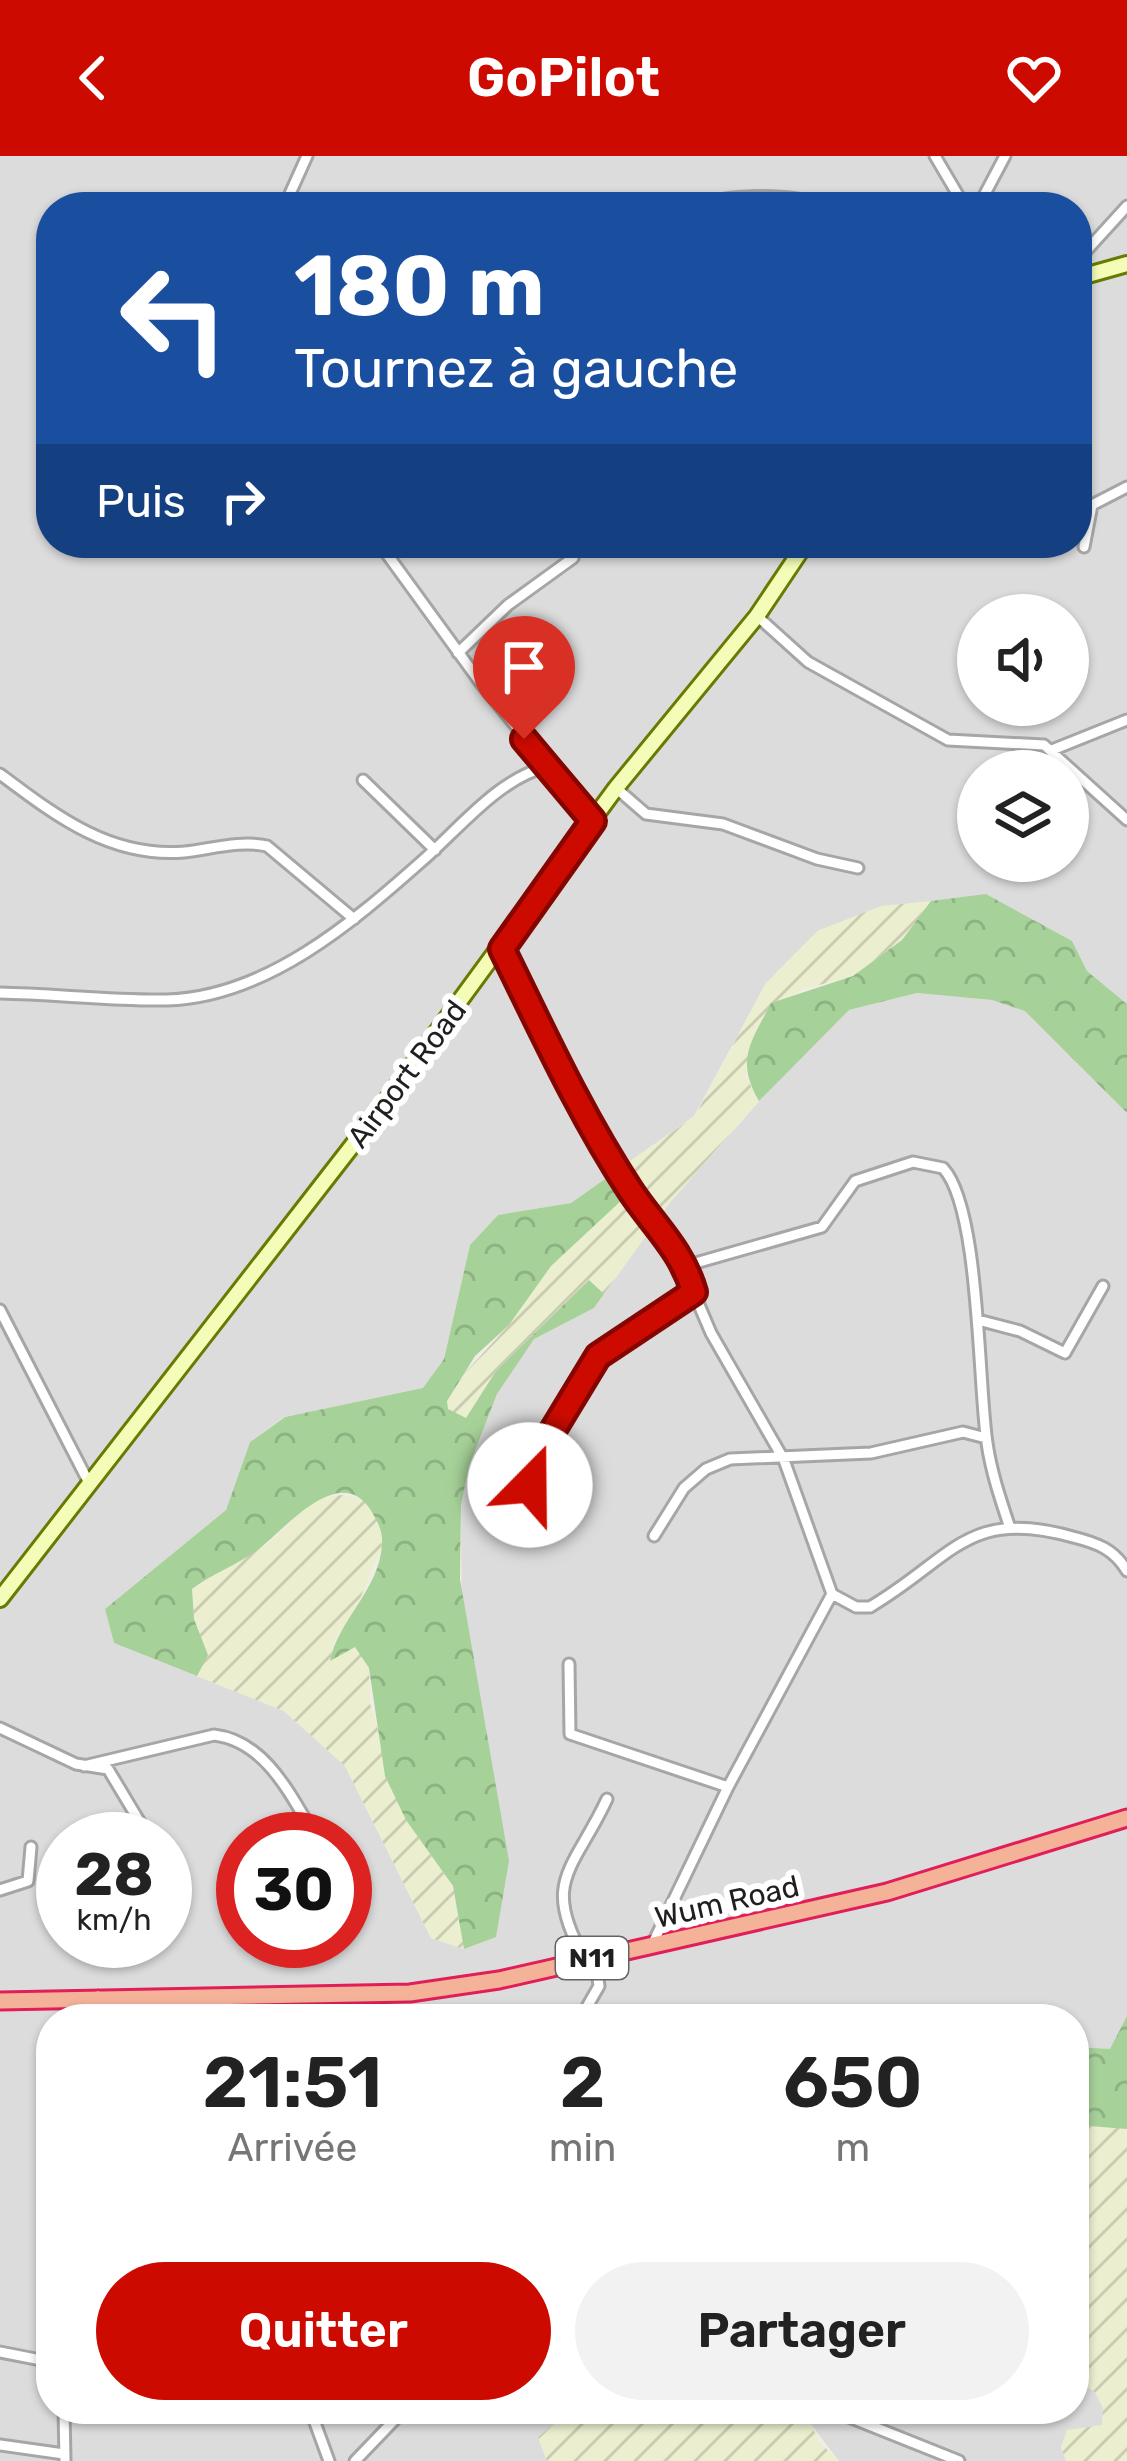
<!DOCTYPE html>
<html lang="fr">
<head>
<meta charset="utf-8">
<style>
	:root { --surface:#fff; --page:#f2f2f2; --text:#222; --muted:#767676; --accent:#cd0a00 }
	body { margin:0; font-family:Rubik,sans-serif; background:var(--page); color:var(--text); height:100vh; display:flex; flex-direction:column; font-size:45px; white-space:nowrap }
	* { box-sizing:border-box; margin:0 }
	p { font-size:39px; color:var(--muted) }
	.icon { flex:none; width:66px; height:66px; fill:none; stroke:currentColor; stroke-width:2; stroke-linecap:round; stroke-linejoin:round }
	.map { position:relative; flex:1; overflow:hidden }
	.panel { position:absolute; left:36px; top:1848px; width:1053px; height:420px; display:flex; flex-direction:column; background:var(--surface); border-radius:48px; box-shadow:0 3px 9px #0004 }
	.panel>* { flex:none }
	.guide { position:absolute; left:36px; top:36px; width:1056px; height:366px; border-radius:48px; box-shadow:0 3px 9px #0004; background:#1a4fa0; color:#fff; overflow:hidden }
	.fabs { position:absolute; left:957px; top:438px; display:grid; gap:24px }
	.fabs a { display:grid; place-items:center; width:132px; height:132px; border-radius:50%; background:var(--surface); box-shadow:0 3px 9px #0004; font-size:60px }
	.speed { position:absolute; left:36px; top:1656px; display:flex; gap:24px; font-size:60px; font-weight:700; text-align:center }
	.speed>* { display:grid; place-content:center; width:156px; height:156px; border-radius:50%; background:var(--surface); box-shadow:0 3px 9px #0004; line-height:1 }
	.speed small { font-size:30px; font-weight:400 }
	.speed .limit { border:18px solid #d22; background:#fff; color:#111 }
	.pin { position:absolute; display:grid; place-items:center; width:102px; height:102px; color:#fff; margin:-123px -51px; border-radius:50% 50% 50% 0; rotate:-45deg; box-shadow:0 0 12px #0007 }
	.pin .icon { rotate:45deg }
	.me { position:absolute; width:132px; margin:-66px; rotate:22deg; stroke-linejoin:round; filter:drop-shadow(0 0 9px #0008) }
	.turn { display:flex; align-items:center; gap:42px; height:252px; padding:0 60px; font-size:54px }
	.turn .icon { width:156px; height:156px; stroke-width:2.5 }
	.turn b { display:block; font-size:84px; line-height:102px }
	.then { display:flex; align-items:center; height:114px; padding:0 60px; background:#0003; gap:24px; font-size:45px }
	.eta { display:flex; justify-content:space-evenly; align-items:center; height:204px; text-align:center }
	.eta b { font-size:72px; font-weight:600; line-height:84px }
	.primary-button { display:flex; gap:24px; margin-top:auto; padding:24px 60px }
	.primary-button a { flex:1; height:138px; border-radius:72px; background:var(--accent); color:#fff; font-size:48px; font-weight:600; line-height:138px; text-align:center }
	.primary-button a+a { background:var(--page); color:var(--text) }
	header { display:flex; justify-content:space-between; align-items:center; height:156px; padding:0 60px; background:var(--accent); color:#fff; font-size:54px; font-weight:600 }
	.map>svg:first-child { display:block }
</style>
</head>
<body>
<header><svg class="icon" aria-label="back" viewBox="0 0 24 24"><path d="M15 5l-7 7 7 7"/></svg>GoPilot<svg class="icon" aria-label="heart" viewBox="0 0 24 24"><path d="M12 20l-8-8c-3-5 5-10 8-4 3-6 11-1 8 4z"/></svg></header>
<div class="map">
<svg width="1127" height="2305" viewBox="0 0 1127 2305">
	<defs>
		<pattern id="farmland-furrows" width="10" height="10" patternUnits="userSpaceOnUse" patternTransform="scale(3)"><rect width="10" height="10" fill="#ebefcf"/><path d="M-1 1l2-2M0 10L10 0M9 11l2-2" fill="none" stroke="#c9ccb1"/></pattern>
		<pattern id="forest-crowns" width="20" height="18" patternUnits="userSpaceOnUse" patternTransform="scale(3)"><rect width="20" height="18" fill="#a6d198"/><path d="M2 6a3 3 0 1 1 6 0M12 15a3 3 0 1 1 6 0" fill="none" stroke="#8eb383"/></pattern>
	</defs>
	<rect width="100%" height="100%" fill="#f0ede4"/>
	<path fill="#dddcdc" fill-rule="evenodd" d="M0 0H1127V848L1087 815 1071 785 986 738 766 827 694 960 571 1047 498 1059 470 1089 444 1203 423 1233 284 1261 250 1286 226 1354 105 1453 114 1487 284 1555 345 1610 431 1782 464 1793 461 1349 469 1310 497 1238 534 1182 594 1152 671 1045 794 906 849 854 917 837 992 844 1026 855 1127 957V1860L1110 1894 1074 1891V1863H51V2253H572L538 2281 547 2305H0ZM51 51H1077V387H51ZM978 459H1068V549H978ZM978 615H1068V705H978ZM63 1683H165V1785H63ZM243 1683H345V1785H243Z
		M1074 2222 1095 2236 1103 2252 1102 2269 1061 2291 1066 2305H839L803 2258V2253H1074Z"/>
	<path fill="url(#farmland-furrows)" d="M931 745 902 784 853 820 800 834 745 919 759 945 671 1045 604 1138 588 1125 496 1215 466 1263 448 1253 449 1234 509 1169 551 1110 637 1029 629 1006 695 960 766 827 817 775 881 750Z
		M343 1339 365 1345 379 1366 382 1390 352 1462 334 1483 331 1504 355 1490 369 1512 370 1548 406 1664 453 1730 464 1793 431 1782 345 1610 284 1555 197 1520 207 1499 194 1463 192 1433 272 1384 317 1342Z
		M1074 1966 1127 1973V2305H1066L1061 2291 1067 2274 1102 2269 1103 2252 1095 2236 1074 2222Z
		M572 2253H803L820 2287 839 2305H547L538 2281Z"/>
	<path fill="url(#forest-crowns)" d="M986 738 1072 785 1087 815 1127 848V957L1025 855 992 844 917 837 849 854 759 945C735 903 751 887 771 847L853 820 902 784 931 745Z
		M629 1006 638 1029 551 1110 509 1169 475 1200 447 1245 448 1253 466 1262 496 1215 589 1124 604 1138 594 1152 534 1183 497 1238 469 1310 461 1349 460 1423 509 1705 496 1781 464 1793 453 1730 406 1664 385 1620 369 1512 355 1491 330 1505C338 1464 380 1433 382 1388 383 1375 377 1364 370 1353 338 1305 282 1377 256 1395 235 1410 213 1417 192 1433L194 1463 208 1499 197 1520 114 1487 105 1453 226 1354 250 1286 285 1261 423 1232 444 1203 470 1089 498 1059 571 1047Z
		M1127 1860V1973L1077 1969 1074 1891 1110 1893Z"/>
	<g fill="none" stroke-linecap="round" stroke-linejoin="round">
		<defs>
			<path id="minor" d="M935 0 965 51
				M284 51 307 0
				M700 51C718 37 804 37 824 51
				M978 51 1005 0
				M1077 105 1127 50
				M379 387 480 526 593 665
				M1084 391 1092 349 1127 331
				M757 460 808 506 948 584 1044 589 1127 664
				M458 497 508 449 573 402 578 387
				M1052 594 1127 564
				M0 618C56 660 110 702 184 696 211 693 241 684 267 690L354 763
				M363 624 435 694
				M616 632 646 658 723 668 817 703 858 712
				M502 793 631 1036 673 1088 711 1177 784 1304 832 1438 856 1451H870C953 1402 967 1351 1073 1381 1097 1387 1114 1393 1127 1415
				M0 837C55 838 111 845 167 844 266 841 352 767 422 705 459 673 498 623 546 611
				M685 1110 822 1071 855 1025 913 1006 943 1012C980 1051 978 1228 987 1287 991 1315 1000 1342 1009 1369
				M0 1154 88 1325
				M978 1164 1020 1175 1065 1197 1103 1130
				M534 1349 531 1319 598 1200 694 1136
				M654 1380 684 1332 706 1313 730 1303 871 1297 963 1276 986 1282
				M569 1508 570 1578 728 1631
				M0 1572 76 1608 108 1613 150 1683
				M84 1610 214 1579C265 1585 290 1638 314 1678
				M0 1734 28 1725 31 1691
				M651 1791 728 1631 832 1438
				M585 1803C540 1725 574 1714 607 1643
				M97 1863 98 1840
				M580 1863 599 1830 595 1801
				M0 2196 51 2206
				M64 2253 65 2305
				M310 2253 329 2305
				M829 2253 959 2305
				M0 2289 64 2298
				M355 2305 405 2253"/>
			<path id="secondary" d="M1077 122 1127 108
				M0 1443 376 959 616 632 757 460 806 387"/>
			<path id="trunk" d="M0 1845 410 1837 499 1824 887 1736 1127 1662"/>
		</defs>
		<use href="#minor" stroke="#a6a6a6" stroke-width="15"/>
		<use href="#secondary" stroke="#677a01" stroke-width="20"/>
		<use href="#trunk" stroke="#e11e57" stroke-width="21"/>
		<use href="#minor" stroke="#fff" stroke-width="9"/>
		<use href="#secondary" stroke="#f5fcb7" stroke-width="14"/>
		<use href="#trunk" stroke="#f4b299" stroke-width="15"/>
	</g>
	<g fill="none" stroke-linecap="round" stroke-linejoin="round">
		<defs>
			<path id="route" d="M524 583 593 665 502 793C542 874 580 958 630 1034 653 1069 682 1094 694 1136L598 1200 547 1284 530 1329"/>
		</defs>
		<use href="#route" stroke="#850600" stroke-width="30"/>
		<use href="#route" stroke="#cd0a00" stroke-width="21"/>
	</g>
	<g text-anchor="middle" stroke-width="12" stroke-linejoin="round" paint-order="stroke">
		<rect fill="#fff" stroke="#626262" stroke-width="3" x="556" y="1781" width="72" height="42" rx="9"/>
		<g font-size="27" font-weight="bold" fill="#1f1f1f">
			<text x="592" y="1811">N11</text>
		</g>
		<g font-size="30" fill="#1f1f1f" stroke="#fff">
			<text transform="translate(407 918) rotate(-53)" y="10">Airport Road</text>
			<text transform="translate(727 1746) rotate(-13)" y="10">Wum Road</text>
		</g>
	</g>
</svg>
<div class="fabs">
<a><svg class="icon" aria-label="sound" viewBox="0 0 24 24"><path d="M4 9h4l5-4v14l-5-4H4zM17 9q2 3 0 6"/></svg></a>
<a><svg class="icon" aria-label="layers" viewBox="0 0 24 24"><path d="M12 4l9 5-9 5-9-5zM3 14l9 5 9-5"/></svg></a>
</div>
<div class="speed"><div>28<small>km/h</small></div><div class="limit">30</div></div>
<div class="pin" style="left:524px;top:583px;background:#d93025"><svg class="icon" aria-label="arrive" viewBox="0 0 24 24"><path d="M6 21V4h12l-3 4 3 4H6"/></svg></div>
<svg class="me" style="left:530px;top:1329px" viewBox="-20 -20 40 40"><circle r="19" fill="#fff"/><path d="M0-13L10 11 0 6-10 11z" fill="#cd0a00"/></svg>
<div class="guide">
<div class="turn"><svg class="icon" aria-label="left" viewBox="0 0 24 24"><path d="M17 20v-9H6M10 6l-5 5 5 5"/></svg><div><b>180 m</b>Tournez à gauche</div></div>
<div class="then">Puis<svg class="icon" aria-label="right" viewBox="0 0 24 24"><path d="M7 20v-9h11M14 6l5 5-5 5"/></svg></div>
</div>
<section class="panel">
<div class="eta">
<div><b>21:51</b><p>Arrivée</p></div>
<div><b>2</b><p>min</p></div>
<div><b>650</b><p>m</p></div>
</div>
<div class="primary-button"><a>Quitter</a><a>Partager</a></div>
</section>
</div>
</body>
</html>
